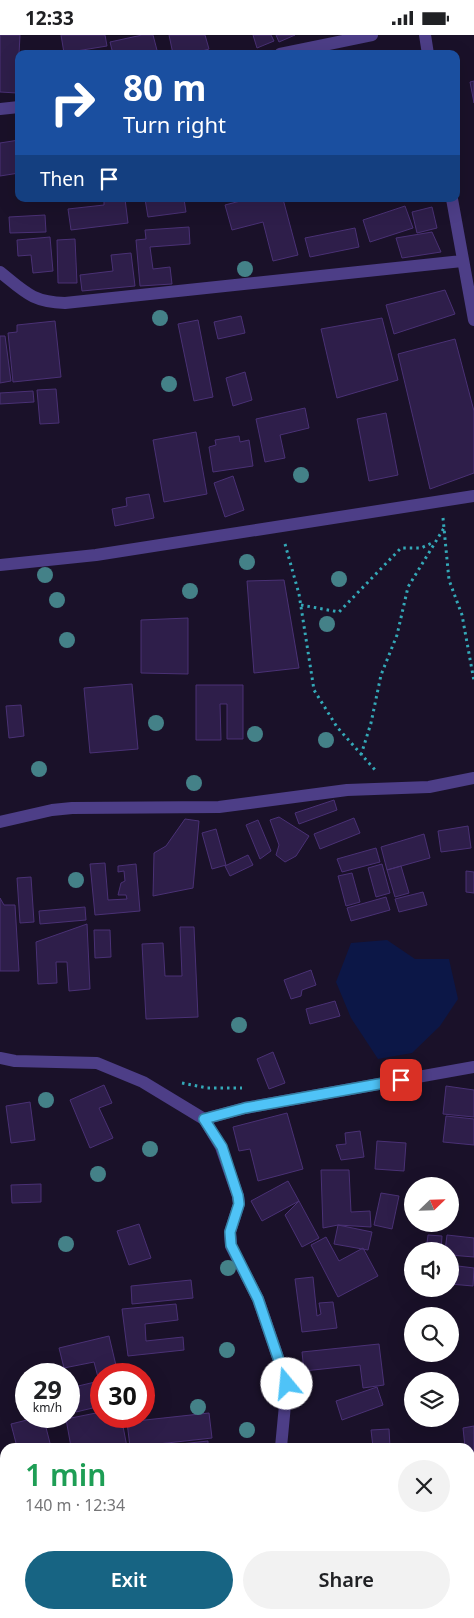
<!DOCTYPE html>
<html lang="en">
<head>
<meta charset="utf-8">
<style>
	:root { --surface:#fff; --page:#f2f2f2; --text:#202124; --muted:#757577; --accent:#176483 }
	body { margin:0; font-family:"Noto Sans",sans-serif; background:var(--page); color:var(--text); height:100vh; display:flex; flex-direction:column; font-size:19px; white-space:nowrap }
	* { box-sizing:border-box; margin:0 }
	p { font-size:16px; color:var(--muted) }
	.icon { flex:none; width:28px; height:28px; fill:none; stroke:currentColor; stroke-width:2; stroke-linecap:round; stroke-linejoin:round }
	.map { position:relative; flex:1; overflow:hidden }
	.sheet { position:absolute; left:0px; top:1408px; width:475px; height:176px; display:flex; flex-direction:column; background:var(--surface); border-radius:15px 15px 0 0; box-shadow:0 5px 20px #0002 }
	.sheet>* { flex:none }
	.banner { position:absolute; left:15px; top:15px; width:445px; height:152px; border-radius:10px; box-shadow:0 5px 20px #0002; background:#1a4fa0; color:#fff; overflow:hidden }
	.needle { width:32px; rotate:67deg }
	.fabs { position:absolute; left:404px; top:1142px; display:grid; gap:10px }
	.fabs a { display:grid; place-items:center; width:55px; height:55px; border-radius:50%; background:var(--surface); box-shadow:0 5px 20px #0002; font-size:25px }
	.speed { position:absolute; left:15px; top:1328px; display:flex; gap:10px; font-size:25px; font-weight:700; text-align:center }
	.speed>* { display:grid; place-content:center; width:65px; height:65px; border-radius:50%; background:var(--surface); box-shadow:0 5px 20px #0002; line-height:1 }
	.speed small { font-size:12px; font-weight:400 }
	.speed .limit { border:8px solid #d22; background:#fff; color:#111 }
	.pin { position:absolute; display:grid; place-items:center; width:42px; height:42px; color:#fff; margin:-21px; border-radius:10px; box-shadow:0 2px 8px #0006 }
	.me { position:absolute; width:55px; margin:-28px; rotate:343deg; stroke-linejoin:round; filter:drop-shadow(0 0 4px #0008) }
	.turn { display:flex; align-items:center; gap:18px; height:105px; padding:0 25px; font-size:22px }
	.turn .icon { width:65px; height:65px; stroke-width:2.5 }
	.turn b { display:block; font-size:35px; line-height:42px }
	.then { display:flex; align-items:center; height:48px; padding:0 25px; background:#0003; gap:10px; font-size:19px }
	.round { display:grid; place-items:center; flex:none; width:52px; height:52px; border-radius:26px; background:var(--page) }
	.overview { display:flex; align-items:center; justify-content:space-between; height:85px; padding:0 25px }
	h1 { font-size:30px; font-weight:600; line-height:38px; color:#1e9e55 }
	.cta { display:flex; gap:10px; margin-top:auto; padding:10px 25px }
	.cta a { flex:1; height:58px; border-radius:30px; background:var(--accent); color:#fff; font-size:20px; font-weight:600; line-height:58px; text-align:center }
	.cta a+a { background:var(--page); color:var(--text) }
	.status { display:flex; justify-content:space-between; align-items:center; height:35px; padding:0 25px; background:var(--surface); direction:ltr }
	.status svg { height:14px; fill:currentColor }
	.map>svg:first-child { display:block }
</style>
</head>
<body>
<div class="status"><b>12:33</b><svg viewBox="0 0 49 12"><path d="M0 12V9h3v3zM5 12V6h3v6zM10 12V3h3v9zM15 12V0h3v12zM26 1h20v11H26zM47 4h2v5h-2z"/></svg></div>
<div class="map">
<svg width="474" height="1583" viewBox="0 0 474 1583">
	<rect width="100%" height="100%" fill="#1a1129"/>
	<path fill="#0c1747" d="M387 905 415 924H449L458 964 440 991 412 1018 378 1024 351 983 336 947 351 908Z"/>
	<path fill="#2e1e4a" stroke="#4a3175" d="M0 0H20L17 58 0 57Z
		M61 0H105L107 11 64 18Z
		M142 0H153L158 19H113L110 7Z
		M169 0H205L209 14 192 19H173Z
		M253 0H271L274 6 257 13Z
		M276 0H295L279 7Z
		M474 46V68L470 47Z
		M19 105V138L0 141V108Z
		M104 164H125L128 188 71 195 68 174 104 170Z
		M145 164H184L186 177 148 182Z
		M248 164H283L298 220 273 226 263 187 232 195 225 170Z
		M405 171 413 193 370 207 363 185Z
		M432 172 437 193 417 198 412 177Z
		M45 180 46 197 10 198 9 182Z
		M189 192 190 209 150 212 153 234 170 232 172 249 140 251 136 205 146 204 145 195Z
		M355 193 359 212 310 222 305 203Z
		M432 197 441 217 402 223 396 203Z
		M50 202 53 236 33 238 31 220 18 221 17 205Z
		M75 204 77 248H58L57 205Z
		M131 218 135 251 82 256 80 240 113 236 111 220Z
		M445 255 455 279 394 299 386 270Z
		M241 281 245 298 218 304 214 287Z
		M382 283 398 345 337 363 321 294Z
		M198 285 213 362 194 366 178 289Z
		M55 286 61 342 13 347 8 298 17 297V290Z
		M0 301H5L11 346 0 348Z
		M455 304 474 376V438L430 454 398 319Z
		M245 337 252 365 233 371 226 343Z
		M56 354 59 388 40 389 37 355Z
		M33 356 34 367 0 369V358Z
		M305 373 309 393 280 400 285 423 265 427 256 384Z
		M386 378 398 440 369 446 357 384Z
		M196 397 207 459 164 467 153 405Z
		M239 401 240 407 249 405 253 431 213 437 209 412 216 410 215 405Z
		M233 441 244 475 225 482 214 448Z
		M149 459 154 483 115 491 112 474 127 471 126 463Z
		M284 545 299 633 254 638 247 546Z
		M188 583V639L141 638V585Z
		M132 649 138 714 90 718 84 653Z
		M196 650H243V704H227V669H220L221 705H196Z
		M21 670 24 701 9 703 6 671Z
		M334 765 337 775 299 789 295 778Z
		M279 782 309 801 296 821 285 827 276 820 279 810 270 785Z
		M354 783 360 798 320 814 314 799Z
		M185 784 199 786 193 853 153 861 154 818 166 811Z
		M258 785 271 816 260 824 246 790Z
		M468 791 471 813 441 817 438 796Z
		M216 794 226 830 212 834 202 798Z
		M424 799 430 823 387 835 381 812Z
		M376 813 380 827 342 837 337 824Z
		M248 820 253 830 230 841 225 831Z
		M105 828 108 865 127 864 126 860H118L121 848 125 846 124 836 118 837V831L136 829 140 876 95 880 90 829Z
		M382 829 390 858 376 862 368 833Z
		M401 831 409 858 395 862 387 835Z
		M466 836 474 837V858L466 857Z
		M352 838 360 867 346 871 338 841Z
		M31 842 34 887 20 888 17 843Z
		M423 857 427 870 399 877 395 864Z
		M386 862 390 875 351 886 347 873Z
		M0 863 4 870H15L19 936H0Z
		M85 872 86 885 40 889 39 876Z
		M87 889 90 954 69 956 67 927H56L57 948 38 949 36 907Z
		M180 892H194L198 982 146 984 142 909 163 908 165 941H182Z
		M94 895H110L111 922 95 923Z
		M311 935 316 950 302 955 301 961 291 964 284 945Z
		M335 966 340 981 310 989 306 974Z
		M273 1017 285 1048 269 1054 257 1024Z
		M104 1050 112 1068 99 1073 113 1103 90 1113 70 1065Z
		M446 1051 474 1055V1082L443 1079Z
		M30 1067 35 1105 11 1108 6 1071Z
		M287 1078 303 1134 258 1146 250 1114 239 1116 233 1092Z
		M446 1081 474 1084V1110L443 1107Z
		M360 1096 364 1122 341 1125 336 1110 346 1109 345 1098Z
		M377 1106 406 1108 404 1136 375 1134Z
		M321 1135H349L351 1177 370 1176 371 1192 338 1190 323 1193Z
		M288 1146 299 1166 262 1186 251 1166Z
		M41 1149V1167L12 1168 11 1150Z
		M381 1158 399 1161 392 1194 374 1190Z
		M299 1166 319 1203 302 1212 285 1180Z
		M139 1189 151 1223 129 1230 117 1196Z
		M338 1190 372 1197 368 1215 334 1209Z
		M428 1200 442 1201 441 1216H426Z
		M447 1200 474 1203V1222L450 1220V1216H445Z
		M326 1202 339 1226 363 1213 378 1241 338 1262 311 1210Z
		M450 1230 474 1233 473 1251 450 1249Z
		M313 1242 317 1281 321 1279 319 1268 333 1267 337 1293 302 1297 295 1244Z
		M191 1245 193 1263 132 1269 131 1251Z
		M176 1269 178 1285 145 1289 146 1306 183 1302 184 1315 128 1321 122 1274Z
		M109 1301 118 1339H101V1371L76 1377 70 1353 99 1346 94 1327 64 1333 59 1313Z
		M379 1309 384 1350 363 1353 360 1330 304 1336 302 1317Z
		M377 1352 383 1370 342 1385 336 1366Z
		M101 1377V1381H121L127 1412H71L66 1384Z
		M209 1378 212 1403 158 1409V1412H130L127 1387Z
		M43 1381 51 1412H17L11 1389Z
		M474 1391V1440H470V1412H465L463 1393Z
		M389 1394 390 1412H373L371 1395Z
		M208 1406V1412H162V1411Z
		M417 1410V1412H398V1411Z
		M470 1468 474 1481V1491L470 1493Z
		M33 1579H65V1583H33Z
		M108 1579H135L136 1583H80Z
		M141 1579H223V1580L202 1583H142Z
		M408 1579H425L427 1583H408Z
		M430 1579H451V1583H430Z"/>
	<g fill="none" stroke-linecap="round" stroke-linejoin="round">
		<path stroke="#34a9b8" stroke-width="3" stroke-dasharray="2.5 4" stroke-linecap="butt" d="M443 483 449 545 462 580 474 646
			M285 509 299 559 314 655 337 692 376 736
			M301 570 339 577 401 513H421L434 507
			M361 720 371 688 381 640 397 600 408 552 444 493
			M182 1048 207 1053H242
			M0 1446 5 1448"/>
		<path stroke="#4d3e87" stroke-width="12" d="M425 0 428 19
			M280 19 372 0
			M0 74 19 72
			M452 164 474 285
			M0 237C25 257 32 267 65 268L462 226
			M0 530 96 520 474 461
			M0 787 52 775 72 773 219 772 347 755 429 752 474 743
			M0 1023 15 1026 97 1028 143 1047 204 1084 221 1112 238 1161 239 1169 230 1197 231 1211 258 1264 287 1349 281 1412
			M204 1084 245 1073 474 1032
			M276 1579V1583"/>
	</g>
	<g fill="#448188">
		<circle cx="245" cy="234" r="8"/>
		<circle cx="160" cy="283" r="8"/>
		<circle cx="169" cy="349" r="8"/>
		<circle cx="301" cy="440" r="8"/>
		<circle cx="247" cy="527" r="8"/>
		<circle cx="45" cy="540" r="8"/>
		<circle cx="339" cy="544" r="8"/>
		<circle cx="190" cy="556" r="8"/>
		<circle cx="57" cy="565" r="8"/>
		<circle cx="327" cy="589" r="8"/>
		<circle cx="67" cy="605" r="8"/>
		<circle cx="156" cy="688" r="8"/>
		<circle cx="255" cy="699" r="8"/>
		<circle cx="326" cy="705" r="8"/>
		<circle cx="39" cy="734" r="8"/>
		<circle cx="194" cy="748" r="8"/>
		<circle cx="76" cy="845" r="8"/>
		<circle cx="239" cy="990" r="8"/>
		<circle cx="46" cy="1065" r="8"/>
		<circle cx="150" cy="1114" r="8"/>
		<circle cx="98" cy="1139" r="8"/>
		<circle cx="66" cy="1209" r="8"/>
		<circle cx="228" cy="1233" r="8"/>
		<circle cx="227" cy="1315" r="8"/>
		<circle cx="198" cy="1372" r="8"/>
		<circle cx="247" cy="1395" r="8"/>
	</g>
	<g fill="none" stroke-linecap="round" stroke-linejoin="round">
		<defs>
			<path id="route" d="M287 1349 258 1264 231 1210 230 1197 239 1169 238 1161 222 1112 204 1084 245 1073 401 1045"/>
		</defs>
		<use href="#route" stroke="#337fa1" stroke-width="12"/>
		<use href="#route" stroke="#4fc3f7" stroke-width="9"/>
	</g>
</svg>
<div class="fabs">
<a><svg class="needle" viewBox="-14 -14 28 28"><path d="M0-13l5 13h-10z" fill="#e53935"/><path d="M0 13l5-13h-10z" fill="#757577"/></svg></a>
<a><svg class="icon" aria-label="sound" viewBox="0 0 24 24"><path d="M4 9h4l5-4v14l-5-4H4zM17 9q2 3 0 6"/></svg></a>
<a><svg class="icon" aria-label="search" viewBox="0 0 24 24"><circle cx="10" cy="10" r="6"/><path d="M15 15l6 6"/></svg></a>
<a><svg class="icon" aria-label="layers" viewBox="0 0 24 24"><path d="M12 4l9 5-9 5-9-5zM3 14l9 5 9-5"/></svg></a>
</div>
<div class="speed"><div>29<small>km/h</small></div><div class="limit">30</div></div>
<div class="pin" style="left:401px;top:1045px;background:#d93025"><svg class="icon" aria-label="arrive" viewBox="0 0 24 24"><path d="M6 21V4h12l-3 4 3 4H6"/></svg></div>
<svg class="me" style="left:287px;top:1349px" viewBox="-20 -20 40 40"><circle r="19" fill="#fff"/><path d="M0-13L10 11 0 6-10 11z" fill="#4fc3f7"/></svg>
<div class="banner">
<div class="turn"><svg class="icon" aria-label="right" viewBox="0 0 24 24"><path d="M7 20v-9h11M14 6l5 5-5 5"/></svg><div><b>80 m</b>Turn right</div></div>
<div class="then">Then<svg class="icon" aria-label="arrive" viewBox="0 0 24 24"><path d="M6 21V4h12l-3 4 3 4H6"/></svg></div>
</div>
<section class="sheet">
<div class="overview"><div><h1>1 min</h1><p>140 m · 12:34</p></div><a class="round"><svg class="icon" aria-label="close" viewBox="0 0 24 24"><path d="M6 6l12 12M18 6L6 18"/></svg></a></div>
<div class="cta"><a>Exit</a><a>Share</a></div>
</section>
</div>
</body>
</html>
